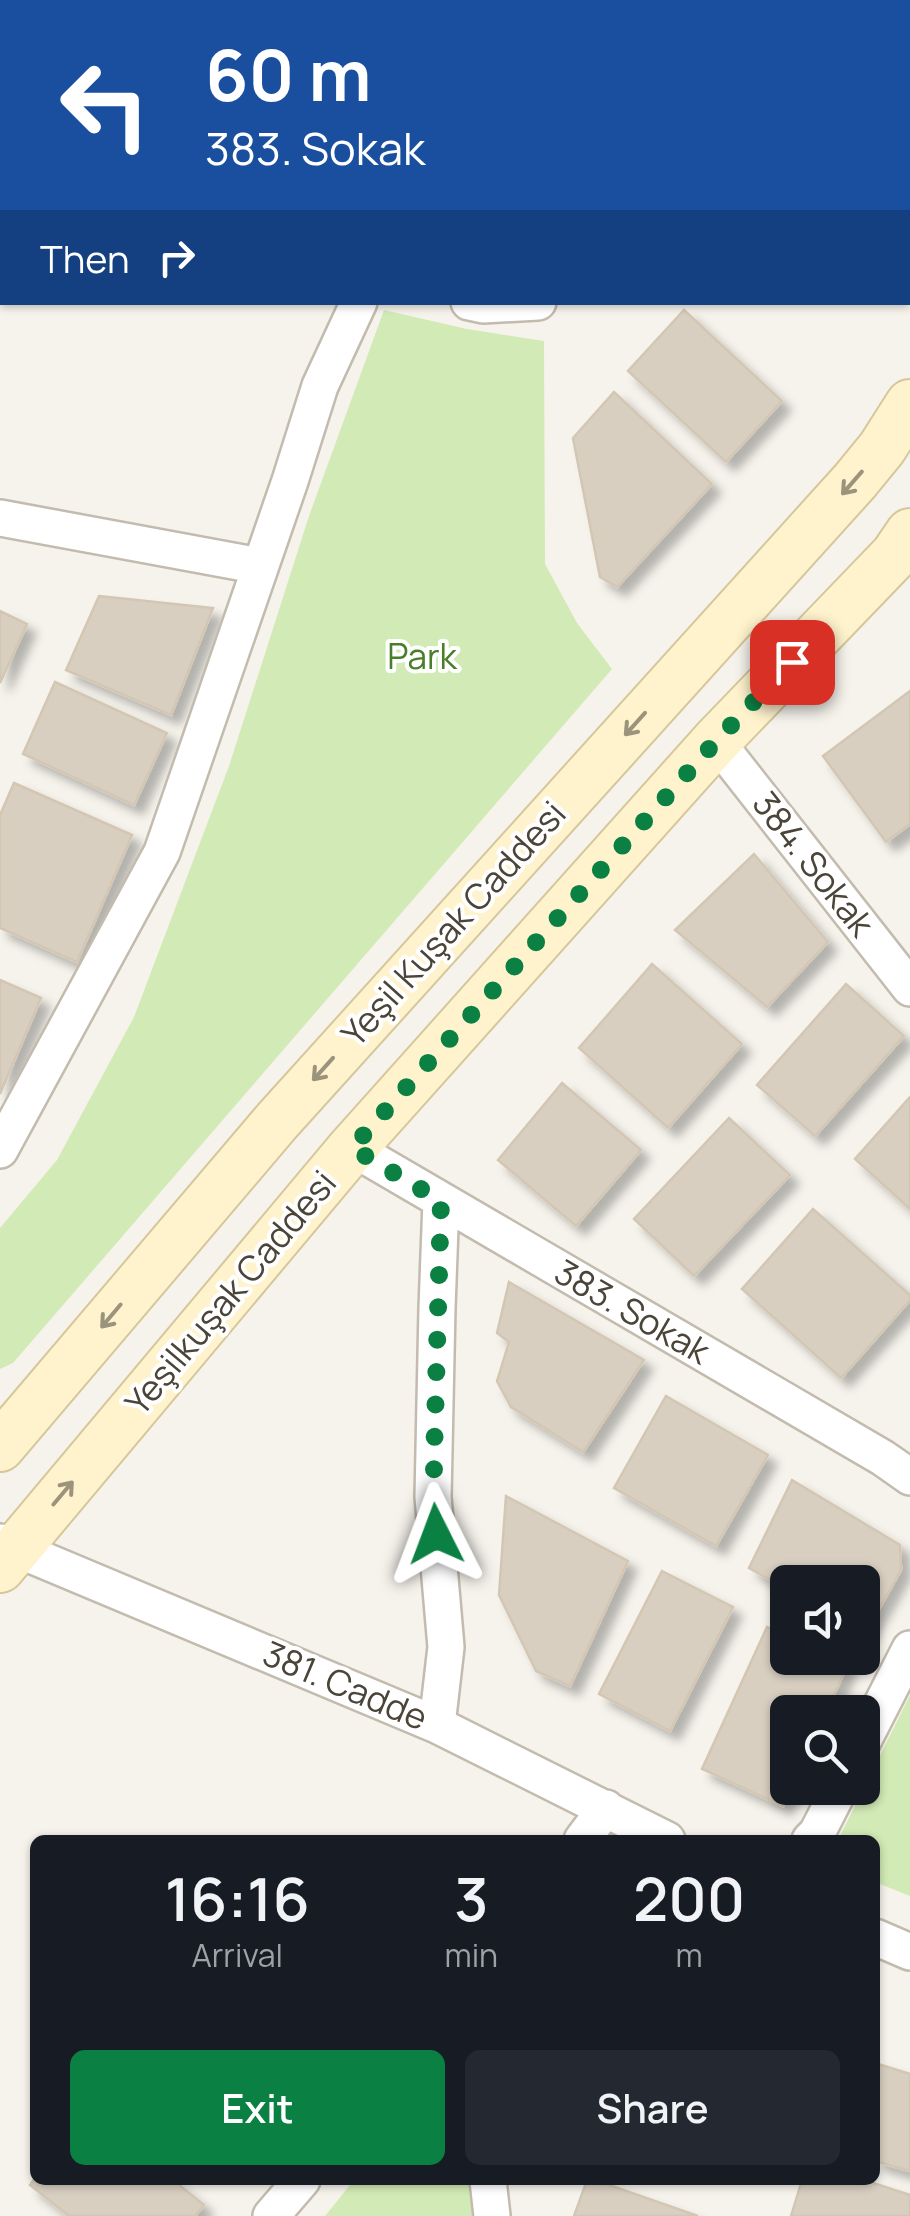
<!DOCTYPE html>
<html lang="en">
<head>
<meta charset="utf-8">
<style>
	:root { --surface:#171b24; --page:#242831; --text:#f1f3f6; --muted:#9ea1a6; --accent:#0b8043 }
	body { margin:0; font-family:Manrope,sans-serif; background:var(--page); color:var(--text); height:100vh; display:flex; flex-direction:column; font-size:38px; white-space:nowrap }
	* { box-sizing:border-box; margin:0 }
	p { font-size:32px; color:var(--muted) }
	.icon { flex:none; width:55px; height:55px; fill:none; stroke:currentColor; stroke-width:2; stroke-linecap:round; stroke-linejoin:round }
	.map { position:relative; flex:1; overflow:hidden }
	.details { position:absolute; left:30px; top:1835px; width:850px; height:350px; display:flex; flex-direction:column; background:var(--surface); border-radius:15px; box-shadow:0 2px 8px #0004 }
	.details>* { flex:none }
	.top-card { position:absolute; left:0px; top:0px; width:910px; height:305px; box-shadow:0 2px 8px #0004; background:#1a4fa0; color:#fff; overflow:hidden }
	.tools { position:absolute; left:770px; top:1565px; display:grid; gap:20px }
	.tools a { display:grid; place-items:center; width:110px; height:110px; border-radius:15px; background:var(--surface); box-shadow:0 2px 8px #0004; font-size:50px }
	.pin { position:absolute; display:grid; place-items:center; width:85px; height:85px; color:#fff; margin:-42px; border-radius:20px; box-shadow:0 5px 15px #0006 }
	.me { position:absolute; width:110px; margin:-55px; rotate:357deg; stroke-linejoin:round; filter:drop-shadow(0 0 8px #0008) }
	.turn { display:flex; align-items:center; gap:35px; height:210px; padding:0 40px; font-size:45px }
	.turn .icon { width:130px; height:130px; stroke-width:2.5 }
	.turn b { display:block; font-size:70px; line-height:85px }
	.then { display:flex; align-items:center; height:95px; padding:0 40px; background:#0003; gap:20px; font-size:38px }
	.eta { display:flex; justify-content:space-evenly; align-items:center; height:170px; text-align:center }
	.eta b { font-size:60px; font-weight:600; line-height:70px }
	.cta { display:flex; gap:20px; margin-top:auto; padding:20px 40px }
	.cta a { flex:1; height:115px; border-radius:15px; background:var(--accent); color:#fff; font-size:40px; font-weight:600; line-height:115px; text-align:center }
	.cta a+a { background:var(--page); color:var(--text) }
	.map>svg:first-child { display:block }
</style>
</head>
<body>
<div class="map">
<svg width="910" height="2216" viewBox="0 0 910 2216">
	<defs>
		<filter id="shadow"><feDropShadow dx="9" dy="9" stdDeviation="5" flood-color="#0004"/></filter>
	</defs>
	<rect width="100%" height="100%" fill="#f6f3ec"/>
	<path fill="#d2eab5" d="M384 310 467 329 544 341 545 564 577 623 612 669 13 1363 0 1369V1228L57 1160 134 1017 229 766 309 516Z
		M910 1695V1896L875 1882V1840H838Z
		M354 2180H469L472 2216H325Z"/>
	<path fill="#d8cfc1" stroke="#d3c7b4" stroke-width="2.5" filter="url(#shadow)" d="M454 0H580V2H454Z
		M684 310 782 401 726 462 628 371Z
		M614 392 712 484 617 587 600 577 573 438Z
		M99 596 213 608 171 715 66 670Z
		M0 611 27 624 0 683Z
		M55 682 167 733 134 805 23 754Z
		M910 691V824L886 842 823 756Z
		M14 783 132 835 77 962 0 928V815Z
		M754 854 828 942 767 1007 675 930Z
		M652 964 742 1044 668 1128 579 1048Z
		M0 980 41 998 0 1094Z
		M846 984 904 1036 815 1136 757 1085Z
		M562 1083 641 1150 576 1226 498 1160Z
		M910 1097V1209L855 1159Z
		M729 1118 790 1175 694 1276 634 1219Z
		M813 1209 910 1295V1300L841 1378 742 1289Z
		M509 1282 644 1360 583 1452 511 1407 497 1381 509 1342 497 1333Z
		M666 1396 768 1455 716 1546 614 1488Z
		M792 1480 900 1545 901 1570 865 1634 862 1633V1582H788V1590L749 1568Z
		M506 1496 628 1561 570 1686 536 1671 499 1595Z
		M662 1571 733 1607 670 1731 599 1694Z
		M767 1627 788 1637V1658H833L848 1664 826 1712H788V1788H792L783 1806 702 1769Z
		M875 2063 910 2074V2171L875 2161Z
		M35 2178 173 2180 204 2205 195 2216H69L30 2185Z
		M587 2180H595L698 2216H574Z
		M802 2180H864L910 2195V2216H791Z"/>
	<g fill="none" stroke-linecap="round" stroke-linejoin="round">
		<defs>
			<path id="street" d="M404 0V2
				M633 0 634 2
				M109 2 114 0
				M0 36 2 35
				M0 165H2
				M469 302 483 305 538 302
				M0 518 260 566
				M716 741 910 988
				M352 1148 883 1458 910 1477
				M0 1150 162 852 290 481 320 386 359 302
				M0 1542 437 1725 667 1840
				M437 1725 446 1647 433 1497 437 1308 441 1201
				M862 1743 910 1649
				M582 1840 606 1808
				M810 1840 817 1833 840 1788
				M875 1937 910 1952
				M488 2180 492 2216
				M271 2216 302 2180"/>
			<path id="secondary" d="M0 1447 277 1121 855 481 882 448 910 404
				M0 1568 352 1148 716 741 895 555 910 533"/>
		</defs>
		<use href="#street" stroke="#c2bbae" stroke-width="40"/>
		<use href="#secondary" stroke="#d6c79b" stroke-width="52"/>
		<use href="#street" stroke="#fff" stroke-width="35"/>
		<use href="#secondary" stroke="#fff3cd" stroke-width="48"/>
	</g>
	<defs><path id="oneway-shaft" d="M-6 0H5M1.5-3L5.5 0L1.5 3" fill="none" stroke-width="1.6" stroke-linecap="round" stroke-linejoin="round" transform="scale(2.5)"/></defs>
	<g stroke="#9c937c">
		<use href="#oneway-shaft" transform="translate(852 483) rotate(131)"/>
		<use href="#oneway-shaft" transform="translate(635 724) rotate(132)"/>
		<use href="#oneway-shaft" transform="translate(323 1069) rotate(132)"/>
		<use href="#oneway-shaft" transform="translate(111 1316) rotate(130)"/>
		<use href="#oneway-shaft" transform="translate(63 1493) rotate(-50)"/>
	</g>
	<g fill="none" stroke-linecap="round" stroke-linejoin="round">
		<path stroke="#0b8043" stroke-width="18" stroke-dasharray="0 32.4" d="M436 1534 434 1497V1459L441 1201 352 1148 716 741 792 662"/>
	</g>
	<g text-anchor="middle" stroke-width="8" stroke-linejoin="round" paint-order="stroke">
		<g font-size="35" fill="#4a7f2a" stroke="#fff">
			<text x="422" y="669">Park</text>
		</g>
		<g font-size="35" fill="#4b4439" stroke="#fff">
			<text transform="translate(813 864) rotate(52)" y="12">384. Sokak</text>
			<text transform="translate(454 924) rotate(-48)" y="12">Yeşil Kuşak Caddesi</text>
			<text transform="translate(231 1293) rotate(-50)" y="12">Yeşilkuşak Caddesi</text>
			<text transform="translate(632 1312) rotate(30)" y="12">383. Sokak</text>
			<text transform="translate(345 1686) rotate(23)" y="12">381. Cadde</text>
		</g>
	</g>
</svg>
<div class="tools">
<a><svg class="icon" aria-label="sound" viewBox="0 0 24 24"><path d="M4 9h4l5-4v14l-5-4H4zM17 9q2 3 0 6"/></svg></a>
<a><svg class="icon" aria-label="search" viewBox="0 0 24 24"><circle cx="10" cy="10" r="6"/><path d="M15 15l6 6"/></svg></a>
</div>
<div class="pin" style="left:792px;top:662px;background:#d93025"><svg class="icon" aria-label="arrive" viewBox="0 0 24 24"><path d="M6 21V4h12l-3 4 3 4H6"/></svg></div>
<svg class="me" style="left:436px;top:1534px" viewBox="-20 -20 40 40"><path d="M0-17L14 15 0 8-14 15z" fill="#0b8043" stroke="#fff" stroke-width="4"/></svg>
<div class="top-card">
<div class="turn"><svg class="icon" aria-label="left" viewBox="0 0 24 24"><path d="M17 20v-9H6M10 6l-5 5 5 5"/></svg><div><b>60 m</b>383. Sokak</div></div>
<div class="then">Then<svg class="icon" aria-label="right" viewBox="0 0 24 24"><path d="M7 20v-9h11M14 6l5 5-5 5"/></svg></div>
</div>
<section class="details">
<div class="eta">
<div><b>16:16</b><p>Arrival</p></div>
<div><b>3</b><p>min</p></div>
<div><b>200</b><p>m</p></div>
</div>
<div class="cta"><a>Exit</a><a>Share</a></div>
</section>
</div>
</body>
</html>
